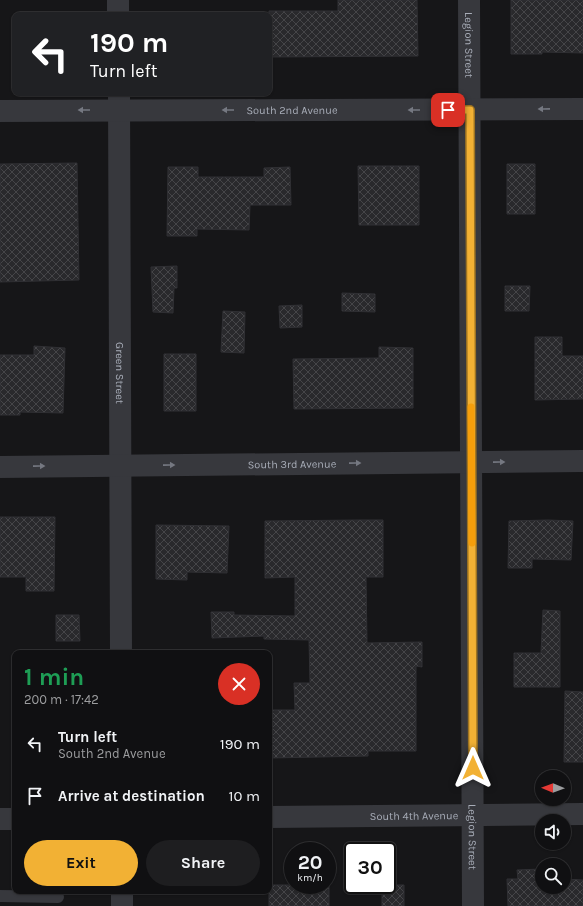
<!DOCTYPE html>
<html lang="en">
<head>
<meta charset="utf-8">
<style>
	:root { --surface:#101012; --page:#1e1e20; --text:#f1f3f6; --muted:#9c9d9f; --line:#303032; --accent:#f2b134 }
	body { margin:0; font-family:Karla,sans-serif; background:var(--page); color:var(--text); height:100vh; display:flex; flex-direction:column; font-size:15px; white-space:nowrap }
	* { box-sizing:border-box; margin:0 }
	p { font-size:13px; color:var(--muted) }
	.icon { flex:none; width:22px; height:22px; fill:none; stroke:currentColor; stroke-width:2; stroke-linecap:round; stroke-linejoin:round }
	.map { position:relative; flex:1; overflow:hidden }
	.sheet { position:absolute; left:12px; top:650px; width:260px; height:244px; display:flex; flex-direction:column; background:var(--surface); border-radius:8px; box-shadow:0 1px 3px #0004,0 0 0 1px var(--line) }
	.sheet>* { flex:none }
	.banner { position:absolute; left:12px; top:12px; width:260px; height:84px; border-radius:8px; box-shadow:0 1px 3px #0004,0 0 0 1px var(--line); background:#202124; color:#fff; overflow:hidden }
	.needle { width:26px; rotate:271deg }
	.fabs { position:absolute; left:535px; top:770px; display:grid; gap:8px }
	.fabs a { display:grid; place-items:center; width:36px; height:36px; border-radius:50%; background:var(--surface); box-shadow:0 1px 3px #0004,0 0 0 1px var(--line); font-size:20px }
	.speed { position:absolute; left:284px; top:842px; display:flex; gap:8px; font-size:20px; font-weight:700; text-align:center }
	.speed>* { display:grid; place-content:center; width:52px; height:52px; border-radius:50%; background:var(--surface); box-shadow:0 1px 3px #0004,0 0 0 1px var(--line); line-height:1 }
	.speed small { font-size:10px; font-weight:400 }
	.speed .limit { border:2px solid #111; border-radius:6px; background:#fff; color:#111 }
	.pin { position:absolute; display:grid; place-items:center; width:34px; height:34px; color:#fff; margin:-17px; border-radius:8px; box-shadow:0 2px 6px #0006 }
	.me { position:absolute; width:44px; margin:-22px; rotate:0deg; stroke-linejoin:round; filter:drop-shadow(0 0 3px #0008) }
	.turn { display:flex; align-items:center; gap:14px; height:84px; padding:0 12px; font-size:18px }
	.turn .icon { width:52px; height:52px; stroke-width:2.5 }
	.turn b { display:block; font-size:28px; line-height:34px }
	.round { display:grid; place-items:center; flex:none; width:42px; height:42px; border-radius:21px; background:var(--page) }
	.head { display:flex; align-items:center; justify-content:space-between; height:68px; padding:0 12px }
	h1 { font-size:24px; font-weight:700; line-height:30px; color:#1e9e55 }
	.cta { display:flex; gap:8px; margin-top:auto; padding:8px 12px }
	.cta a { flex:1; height:46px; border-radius:24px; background:var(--accent); color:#111; font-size:16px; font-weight:700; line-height:46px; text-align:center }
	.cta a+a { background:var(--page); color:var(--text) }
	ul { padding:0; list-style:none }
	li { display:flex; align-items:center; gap:12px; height:52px; padding:0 12px }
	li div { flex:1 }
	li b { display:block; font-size:15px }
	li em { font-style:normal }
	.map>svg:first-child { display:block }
</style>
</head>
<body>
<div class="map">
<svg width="583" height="906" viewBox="0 0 583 906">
	<defs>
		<pattern id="building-cross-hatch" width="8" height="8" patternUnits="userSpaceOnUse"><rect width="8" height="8" fill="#29292c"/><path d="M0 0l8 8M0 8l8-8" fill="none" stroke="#454548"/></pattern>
	</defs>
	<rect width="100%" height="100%" fill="#161618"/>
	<path fill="url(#building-cross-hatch)" stroke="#303034" d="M338 0H417L418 56 269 57V11H338Z
		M511 0H583V53L542 52V54H511Z
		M77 163 79 280 0 282V164Z
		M507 164H535V214H507Z
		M358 166H419V225H359Z
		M168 167H198V177H264V168L290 167 291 205H250L249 230 197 229V236H167Z
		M177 266V288H174L173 313 153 312 151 267Z
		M505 286H530L529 311H505Z
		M342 293 375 294V312L342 311Z
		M302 305V327L280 328 279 306Z
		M223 311 245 312 244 353 221 352Z
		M535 337H562V356H583V399L535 400Z
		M34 346 65 348 63 413 20 412V415H0V355H34Z
		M379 347 413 348V408L294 409 293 359 379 358Z
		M164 354H196V411H164Z
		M0 517H55L54 591H26V577H0Z
		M359 520H383V577H366L367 643 422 642V667L416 666V751H368V756L269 758V710H295L294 683H310L309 640 264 639V636L212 638 211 612H234V615L295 616V577L265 578V521Z
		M548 520 573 521 571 560 532 559V568H508L509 521Z
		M156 525 229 526 227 573 187 572V580L156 579Z
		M543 610 560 611V687H514V653H541Z
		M56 615H79L80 641H56Z
		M565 691 583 692V762H564Z
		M542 869V887H564V879L583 880V906H508L507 879H518L517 870Z
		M269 885H329V906H269Z
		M382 885H404V906H382Z"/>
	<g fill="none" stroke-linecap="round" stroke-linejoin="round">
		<path stroke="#37383d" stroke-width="12" d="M0 896 58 897"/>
		<g stroke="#37383d" stroke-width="22">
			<path d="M118 0V15"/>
			<path id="s1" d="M469 0 473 906"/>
			<path id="s2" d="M119 93 121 653"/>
			<path id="s3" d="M0 111 583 109"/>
			<path id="s4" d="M0 467 583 461"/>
			<path id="s5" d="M269 817 583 814"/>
			<path d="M0 819H15"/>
			<path d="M122 891V906"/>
		</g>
	</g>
	<defs><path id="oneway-solid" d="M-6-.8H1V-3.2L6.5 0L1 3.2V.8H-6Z"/></defs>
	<g fill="#757881">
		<use href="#oneway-solid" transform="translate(544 109) rotate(179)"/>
		<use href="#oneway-solid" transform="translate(84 110) rotate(180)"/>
		<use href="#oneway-solid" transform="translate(228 110) rotate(180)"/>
		<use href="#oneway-solid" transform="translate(414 110) rotate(180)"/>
		<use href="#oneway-solid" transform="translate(499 462) rotate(-1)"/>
		<use href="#oneway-solid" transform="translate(355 463) rotate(-1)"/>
		<use href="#oneway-solid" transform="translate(169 465) rotate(-1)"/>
		<use href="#oneway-solid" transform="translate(39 466) rotate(-1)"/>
	</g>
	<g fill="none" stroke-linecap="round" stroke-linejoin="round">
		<defs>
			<path id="route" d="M448 110H470L473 768"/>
		</defs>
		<use href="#route" stroke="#9d7322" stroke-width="10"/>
		<use href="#route" stroke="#f2b134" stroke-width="7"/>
		<path stroke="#f59e0b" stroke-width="7" d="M471 407 472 543"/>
	</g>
	<g text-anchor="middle" stroke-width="4" stroke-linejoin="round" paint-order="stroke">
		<g font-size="11" fill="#a8adb8" stroke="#111113">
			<text dy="4" stroke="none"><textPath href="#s1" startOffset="45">Legion Street</textPath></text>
			<text dy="4" stroke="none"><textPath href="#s3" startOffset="292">South 2nd Avenue</textPath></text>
			<text dy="4" stroke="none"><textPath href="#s2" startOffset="280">Green Street</textPath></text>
			<text dy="4" stroke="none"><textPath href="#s4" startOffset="292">South 3rd Avenue</textPath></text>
			<text dy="4" stroke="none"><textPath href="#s5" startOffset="145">South 4th Avenue</textPath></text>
			<text dy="4" stroke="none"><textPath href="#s1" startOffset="837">Legion Street</textPath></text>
		</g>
	</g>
</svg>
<div class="fabs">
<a><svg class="needle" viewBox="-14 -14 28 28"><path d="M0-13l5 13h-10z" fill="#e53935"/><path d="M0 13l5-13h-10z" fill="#9c9d9f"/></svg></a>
<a><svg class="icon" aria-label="sound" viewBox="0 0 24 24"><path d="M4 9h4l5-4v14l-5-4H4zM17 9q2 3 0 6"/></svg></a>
<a><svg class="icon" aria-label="search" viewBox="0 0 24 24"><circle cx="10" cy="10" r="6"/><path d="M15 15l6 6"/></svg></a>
</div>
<div class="speed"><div>20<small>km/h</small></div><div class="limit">30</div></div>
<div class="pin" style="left:448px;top:110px;background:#d93025"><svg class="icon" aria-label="arrive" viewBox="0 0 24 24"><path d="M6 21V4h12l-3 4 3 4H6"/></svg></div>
<svg class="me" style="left:473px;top:768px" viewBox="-20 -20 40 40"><path d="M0-17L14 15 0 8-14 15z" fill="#f2b134" stroke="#fff" stroke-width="4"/></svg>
<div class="banner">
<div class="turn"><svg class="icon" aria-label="left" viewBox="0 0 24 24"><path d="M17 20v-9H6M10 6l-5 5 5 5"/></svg><div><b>190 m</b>Turn left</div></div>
</div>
<section class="sheet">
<div class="head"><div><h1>1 min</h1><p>200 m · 17:42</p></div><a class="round" style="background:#d93025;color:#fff"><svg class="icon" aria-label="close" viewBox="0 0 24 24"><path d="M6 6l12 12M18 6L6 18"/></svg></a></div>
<ul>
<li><svg class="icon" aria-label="left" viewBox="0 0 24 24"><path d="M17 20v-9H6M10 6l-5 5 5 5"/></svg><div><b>Turn left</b><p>South 2nd Avenue</p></div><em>190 m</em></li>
<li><svg class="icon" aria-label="arrive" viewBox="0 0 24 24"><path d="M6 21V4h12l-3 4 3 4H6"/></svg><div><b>Arrive at destination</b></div><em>10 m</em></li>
</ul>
<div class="cta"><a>Exit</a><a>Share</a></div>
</section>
</div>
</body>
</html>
